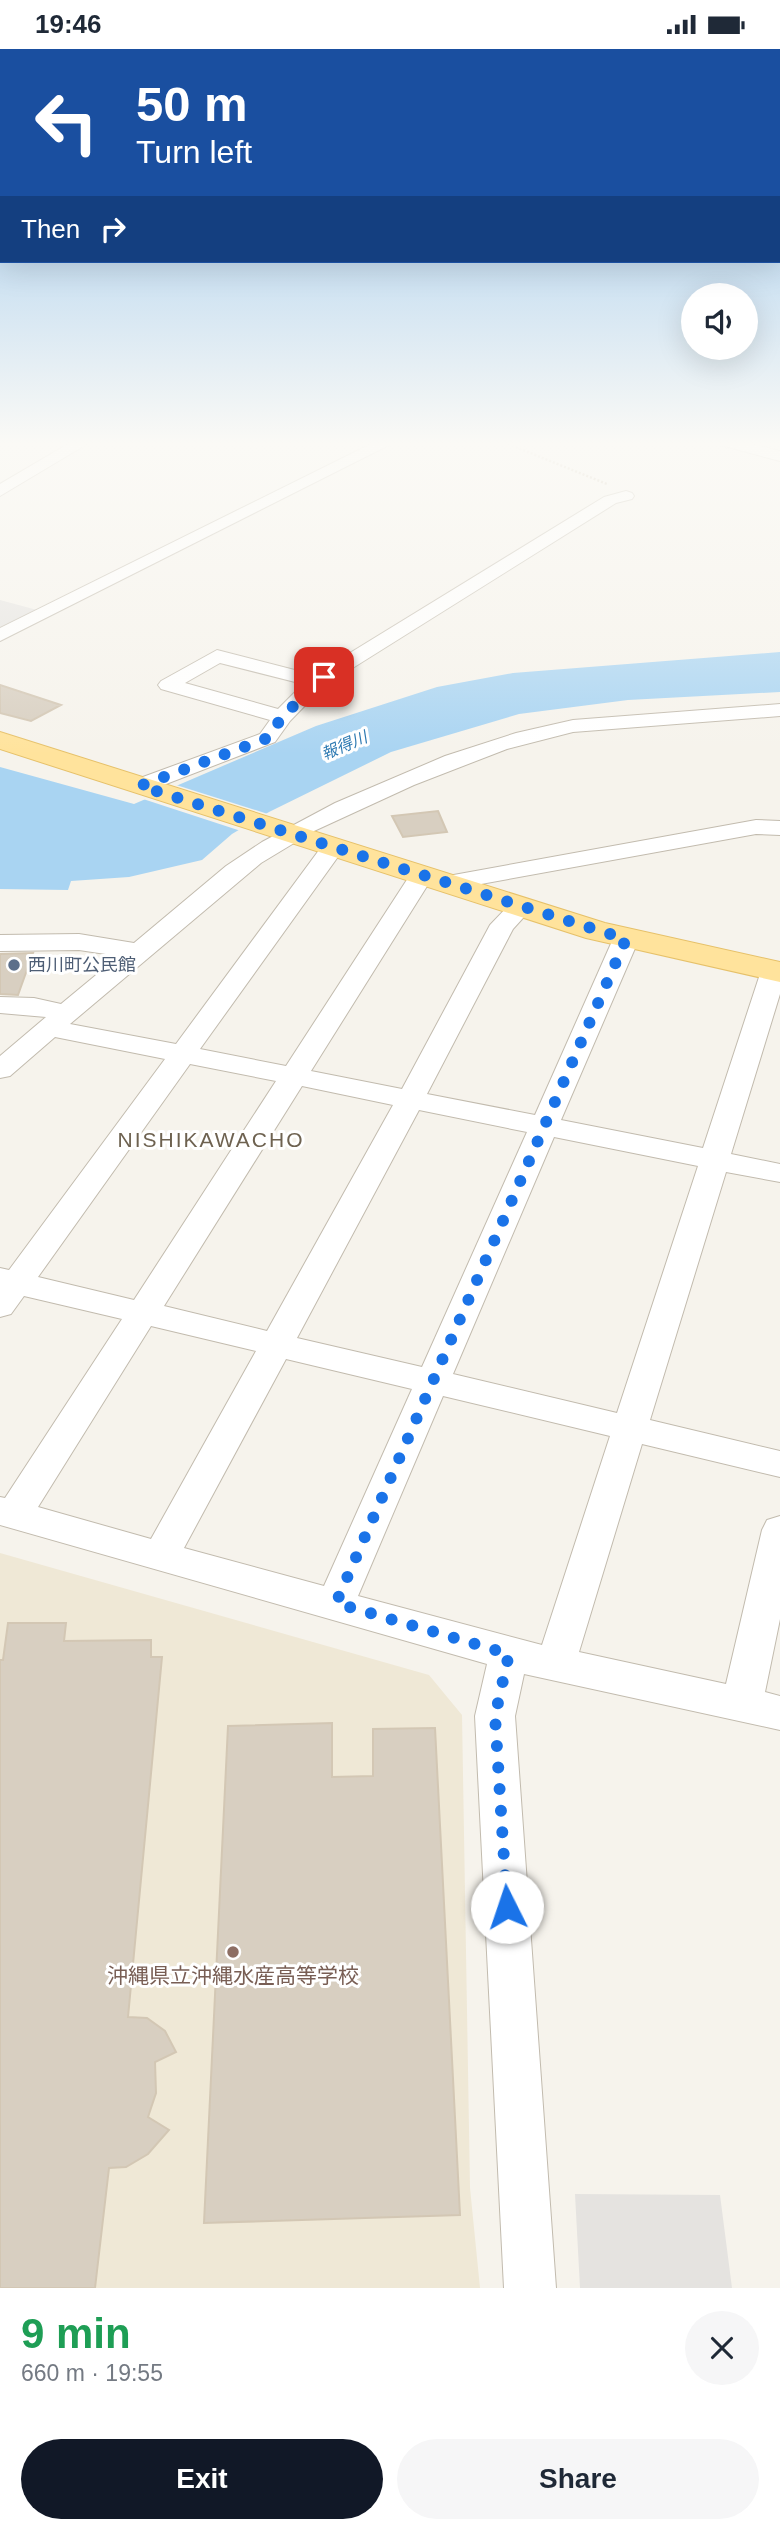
<!DOCTYPE html>
<html lang="en">
<head>
<meta charset="utf-8">
<style>
	:root { --surface:#fff; --page:#f6f6f7; --text:#1f2937; --muted:#747a83; --accent:#111827 }
	body { margin:0; font-family:Helvetica,"Noto Sans JP",sans-serif; background:var(--page); color:var(--text); height:100vh; display:flex; flex-direction:column; font-size:26px; white-space:nowrap }
	* { box-sizing:border-box; margin:0 }
	p { font-size:23px; color:var(--muted) }
	.icon { flex:none; width:38px; height:38px; fill:none; stroke:currentColor; stroke-width:2; stroke-linecap:round; stroke-linejoin:round }
	.map { position:relative; height:2239px; overflow:hidden }
	.sheet { display:flex; flex-direction:column; background:var(--surface); flex:1 }
	.sheet>* { flex:none }
	.hud { position:absolute; left:0px; top:0px; width:780px; height:214px; box-shadow:0 7px 28px #0002; background:#1a4fa0; color:#fff; overflow:hidden }
	.buttons { position:absolute; left:681px; top:234px; display:grid; gap:14px }
	.buttons a { display:grid; place-items:center; width:77px; height:77px; border-radius:50%; background:var(--surface); box-shadow:0 7px 28px #0002; font-size:35px }
	.pin { position:absolute; display:grid; place-items:center; width:60px; height:60px; color:#fff; margin:-30px; border-radius:14px; box-shadow:0 4px 10px #0006 }
	.me { position:absolute; width:77px; margin:-38px; rotate:356deg; stroke-linejoin:round; filter:drop-shadow(0 0 5px #0008) }
	.turn { display:flex; align-items:center; gap:24px; height:147px; padding:0 21px; font-size:32px }
	.turn .icon { width:91px; height:91px; stroke-width:2.5 }
	.turn b { display:block; font-size:49px; line-height:60px }
	.then { display:flex; align-items:center; height:66px; padding:0 21px; background:#0003; gap:14px; font-size:26px }
	.round { display:grid; place-items:center; flex:none; width:74px; height:74px; border-radius:37px; background:var(--page) }
	.head { display:flex; align-items:center; justify-content:space-between; height:119px; padding:0 21px }
	h1 { font-size:42px; font-weight:700; line-height:52px; color:#1e9e55 }
	.action { display:flex; gap:14px; margin-top:auto; padding:14px 21px }
	.action a { flex:1; height:80px; border-radius:42px; background:var(--accent); color:#fff; font-size:28px; font-weight:700; line-height:80px; text-align:center }
	.action a+a { background:var(--page); color:var(--text) }
	.status { display:flex; justify-content:space-between; align-items:center; height:49px; padding:0 35px; background:var(--surface); direction:ltr }
	.status svg { height:19px; fill:currentColor }
	.map>svg:first-child { display:block }
</style>
</head>
<body>
<div class="status"><b>19:46</b><svg viewBox="0 0 49 12"><path d="M0 12V9h3v3zM5 12V6h3v6zM10 12V3h3v9zM15 12V0h3v12zM26 1h20v11H26zM47 4h2v5h-2z"/></svg></div>
<div class="map">
<svg width="780" height="2239" viewBox="0 0 780 2239">
	<rect width="100%" height="100%" fill="#f6f3ec"/>
	<path fill="#efe8d6" d="M0 1504 429 1626 462 1666 470 2139 480 2239H0Z"/>
	<path fill="#e5e3e0" d="M0 551 37 561 0 580Z
		M575 2145 720 2146 732 2239H580Z"/>
	<path fill="#a9d4f2" d="M780 603V643L628 651 519 665 391 703 269 763 232 785 202 811 129 828 71 832 68 841 0 840V718L134 755 316 677 437 638 513 624Z"/>
	<path fill="#f6f3ec" d="M173 735 271 766 244 783 140 749Z"/>
	<path fill="#d8cfc1" stroke="#d3c7b4" stroke-width="2" d="M0 636 61 656 31 672 0 664Z
		M438 762 447 783 403 788 392 767Z
		M33 904 18 946 0 945V905Z
		M8 1574H66L64 1592 151 1591V1608H162L128 1968 147 1969 165 1982 176 2003 155 2013 156 2044 148 2068 169 2081 148 2105 126 2118 109 2119 95 2239H0V1611H3Z
		M332 1674V1728L373 1727V1680L435 1679 460 2166 204 2174 228 1677Z"/>
	<g fill="none" stroke-linecap="round" stroke-linejoin="round">
		<defs>
			<path id="minor" d="M73 392H92L0 447V435Z
				M377 392H397L0 592V579Z
				M714 392H739L780 402V412L717 395Z
				M626 442 632 444 634 447 632 450 616 454 324 637 290 672 275 693 148 742H132L129 737 132 732 260 685 270 671 161 640 158 636 161 632 217 601 314 626 604 448ZM220 614 303 635 278 660 185 634Z
				M780 655V667L573 683 507 700 414 736 314 782 261 814 70 975 176 995 325 793H341L345 798 200 1000 286 1017 410 826 414 821H430L434 826 311 1022 402 1040 490 876 512 853 521 851 530 853 533 858 513 880 427 1045 535 1066 613 890 617 885 626 882 635 885 639 890 561 1071 703 1099 761 922 765 917 780 916V945L731 1105 780 1115V1133L726 1123 650 1371 780 1402V1428L642 1395 579 1603 726 1635 762 1481 767 1471 780 1467V1570L765 1643 780 1647V1681L524 1625 515 1667 556 2239H504L475 1667 487 1615 0 1476V1448L5 1449 122 1270 24 1247 11 1265 0 1268V1219L9 1221 165 1010 55 988 10 1027 0 1029V1007L46 968 0 964V948L34 949 61 955 119 907 79 901 0 902V886L79 885 134 894 226 817 262 793 335 754 445 707 516 684 573 671ZM190 1015 276 1032 134 1251 38 1228ZM302 1037 393 1056 267 1282 164 1257ZM419 1061 527 1083 422 1318 297 1289ZM554 1088 698 1117 617 1364 453 1325ZM151 1277 256 1302 151 1490 38 1458ZM286 1310 412 1340 324 1537 184 1499ZM443 1347 610 1387 542 1596 358 1547Z
				M756 771 780 772V786L756 785 448 841 440 839 436 834 440 829 448 827Z"/>
			<path id="major" d="M0 683 605 874 780 913V933L586 889 0 700Z"/>
		</defs>
		<use href="#minor" stroke="#c2bbae" stroke-width="2"/>
		<use href="#major" stroke="#e6c16a" stroke-width="2"/>
		<path stroke="#c4b79f" stroke-width="2.5" stroke-dasharray="2 2" stroke-linecap="butt" d="M501 392 607 435"/>
		<use href="#minor" fill="#fff" fill-rule="evenodd"/>
		<use href="#major" fill="#ffe39c" fill-rule="evenodd"/>
	</g>
	<linearGradient id="sky" x2="0" y2="1"><stop stop-color="#8fc1ec"/><stop offset="0.56" stop-color="#fbfaf6"/><stop offset="1" stop-color="#fbfaf6" stop-opacity="0"/></linearGradient>
	<rect width="780" height="705" fill="url(#sky)"/>
	<g fill="none" stroke-linecap="round" stroke-linejoin="round">
		<path stroke="#1a73e8" stroke-width="12" stroke-dasharray="0 21.6" d="M324 628 282 668 268 689 140 737 626 890 336 1554 509 1605 495 1667 507 1858"/>
	</g>
	<circle fill="#5c6f8a" stroke="#fff" stroke-width="2.5" cx="14" cy="916" r="7"/>
	<circle fill="#8d6e63" stroke="#fff" stroke-width="2.5" cx="233" cy="1903" r="7"/>
	<g text-anchor="middle" stroke-width="6" stroke-linejoin="round" paint-order="stroke">
		<g font-size="16" font-style="italic" fill="#2e7ab2" stroke="#fff">
			<text transform="translate(344 696) rotate(-23)" y="6">報得川</text>
		</g>
		<g font-size="18" fill="#4e5e75" stroke="#fff" text-anchor="start">
			<text x="28" y="922">西川町公民館</text>
		</g>
		<g font-size="21" letter-spacing="2" fill="#6e6250" stroke="#fff">
			<text x="211" y="1098">NISHIKAWACHO</text>
		</g>
		<g font-size="21" fill="#785e54" stroke="#fff">
			<text x="233" y="1934">沖縄県立沖縄水産高等学校</text>
		</g>
	</g>
</svg>
<div class="buttons">
<a><svg class="icon" aria-label="sound" viewBox="0 0 24 24"><path d="M4 9h4l5-4v14l-5-4H4zM17 9q2 3 0 6"/></svg></a>
</div>
<div class="pin" style="left:324px;top:628px;background:#d93025"><svg class="icon" aria-label="arrive" viewBox="0 0 24 24"><path d="M6 21V4h12l-3 4 3 4H6"/></svg></div>
<svg class="me" style="left:507px;top:1858px" viewBox="-20 -20 40 40"><circle r="19" fill="#fff"/><path d="M0-13L10 11 0 6-10 11z" fill="#1a73e8"/></svg>
<div class="hud">
<div class="turn"><svg class="icon" aria-label="left" viewBox="0 0 24 24"><path d="M17 20v-9H6M10 6l-5 5 5 5"/></svg><div><b>50 m</b>Turn left</div></div>
<div class="then">Then<svg class="icon" aria-label="right" viewBox="0 0 24 24"><path d="M7 20v-9h11M14 6l5 5-5 5"/></svg></div>
</div>
</div>
<section class="sheet">
<div class="head"><div><h1>9 min</h1><p>660 m · 19:55</p></div><a class="round"><svg class="icon" aria-label="close" viewBox="0 0 24 24"><path d="M6 6l12 12M18 6L6 18"/></svg></a></div>
<div class="action"><a>Exit</a><a>Share</a></div>
</section>
</body>
</html>
